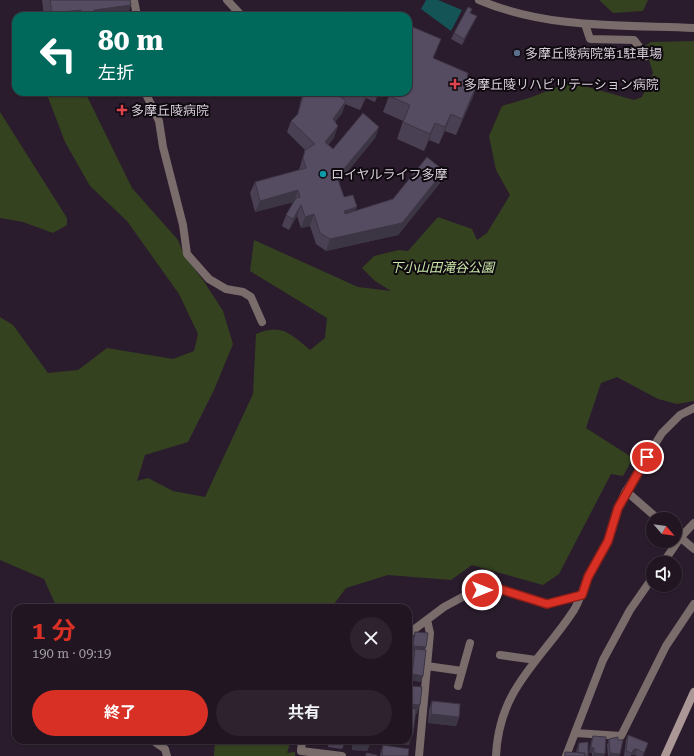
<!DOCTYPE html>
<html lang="ja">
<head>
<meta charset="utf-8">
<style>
	:root { --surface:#201521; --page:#2d222e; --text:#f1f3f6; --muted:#a29fa5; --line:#3d343f; --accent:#d93025 }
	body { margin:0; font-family:"Roboto Serif","Noto Sans JP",serif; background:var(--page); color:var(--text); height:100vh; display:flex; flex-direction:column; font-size:15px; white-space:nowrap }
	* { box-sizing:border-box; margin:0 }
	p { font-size:13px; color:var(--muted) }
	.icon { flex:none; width:22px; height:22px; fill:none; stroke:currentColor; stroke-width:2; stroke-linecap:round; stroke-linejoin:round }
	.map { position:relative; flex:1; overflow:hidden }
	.details { position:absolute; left:12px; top:604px; width:400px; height:140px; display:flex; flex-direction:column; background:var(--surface); border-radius:12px; box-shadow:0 1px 3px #0004,0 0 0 1px var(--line) }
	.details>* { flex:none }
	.top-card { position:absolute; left:12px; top:12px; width:400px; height:84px; border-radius:12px; box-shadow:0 1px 3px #0004,0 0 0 1px var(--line); background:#00695c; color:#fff; overflow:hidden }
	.needle { width:26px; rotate:118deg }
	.tools { position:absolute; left:646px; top:512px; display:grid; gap:8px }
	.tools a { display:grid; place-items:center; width:36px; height:36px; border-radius:50%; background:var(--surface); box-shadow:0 1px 3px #0004,0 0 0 1px var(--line); font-size:20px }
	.pin { position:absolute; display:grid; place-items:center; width:34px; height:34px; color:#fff; margin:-17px; border:2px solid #fff; border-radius:50%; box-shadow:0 1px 4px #0007 }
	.me { position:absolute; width:44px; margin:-22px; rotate:90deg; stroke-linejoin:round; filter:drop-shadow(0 0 3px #0008) }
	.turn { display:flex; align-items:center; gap:14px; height:84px; padding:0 20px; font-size:18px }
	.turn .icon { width:52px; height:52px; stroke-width:2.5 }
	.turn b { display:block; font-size:28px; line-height:34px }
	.round { display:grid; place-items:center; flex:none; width:42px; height:42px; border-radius:21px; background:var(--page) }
	.overview { display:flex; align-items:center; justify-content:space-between; height:68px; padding:0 20px }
	h1 { font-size:24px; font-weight:700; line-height:30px; color:var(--accent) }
	.cta { display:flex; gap:8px; margin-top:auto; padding:8px 20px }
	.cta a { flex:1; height:46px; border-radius:24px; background:var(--accent); color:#fff; font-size:16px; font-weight:700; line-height:46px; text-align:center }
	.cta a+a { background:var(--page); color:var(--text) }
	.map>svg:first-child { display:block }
</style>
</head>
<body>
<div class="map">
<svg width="694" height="756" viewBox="0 0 694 756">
	<rect width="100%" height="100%" fill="#2a1c2c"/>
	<path fill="#344220" d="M599 0H648L643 11 613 13Z
		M694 41V401L677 404 658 399 617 377 601 383 586 428 633 458 623 476 611 474 559 574 543 585 472 565 451 580 388 575 346 588 331 608H57L44 579 0 560V317L13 325 48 373 78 370 107 348 173 359 194 351 198 334 179 294 127 221 90 186 65 142 46 92H85L132 188 178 240 185 257 203 280 223 311 233 344 214 390 188 442 145 455 137 481 148 478 173 491 205 497 253 394 256 334C282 323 291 334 310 350L325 338 327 318 250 271 254 240 358 287 391 291 375 281 362 268 374 256 399 250 408 251 438 217 472 229 477 240 487 233 510 195 496 170 489 136 502 106 532 97 570 82 634 100 642 97 653 73 645 46 651 42Z
		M0 112 67 218V225L53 233 23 222 0 218Z
		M215 740H291L287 753 295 752V756H214Z"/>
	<path fill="#145456" d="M426 0H438L462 10 451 31 421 9Z"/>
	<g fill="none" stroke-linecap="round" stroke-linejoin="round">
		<path stroke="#796c6b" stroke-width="8" d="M134 0 137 16
			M227 0 242 16
			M585 24 590 39 634 40 646 56
			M145 92 159 121 163 147 183 225 187 254 209 279 226 289 243 292 251 297 262 322
			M626 491 658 519
			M675 533 694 549
			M663 563 680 538 694 523
			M408 634 444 607 468 594 493 587 547 604 582 595
			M500 655 536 660
			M427 666 462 671
			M458 686 470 643
			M576 733 621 736 666 646 694 604
			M152 740 165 749 167 756
			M302 740 301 751 342 756
			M419 756 430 633 427 620
			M496 756C499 688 540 662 574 610 580 600 583 588 588 577
			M566 756 603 660 630 610 653 577"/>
		<path stroke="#796c6b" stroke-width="8" d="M479 0C547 29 622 25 694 28
			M588 577 608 541 618 508 626 491 662 433 680 415 694 408"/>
		<path stroke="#ab9795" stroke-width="8" d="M665 756 694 692"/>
	</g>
	<path fill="#494153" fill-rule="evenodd" d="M42 0H130L131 5 127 16H44Z
		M472 9 470 13 474 22 462 45 451 39 454 33Z
		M433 58 467 77 478 82 472 99 456 135 445 131 439 144 429 140 424 151 397 139 403 121 383 112 389 96 381 92H408Z
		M303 92H334L342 98 344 92H379L375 102 366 98 360 110 345 104 342 113 335 122 334 138 328 145 333 149 379 127 375 138 339 182 344 197 355 211 393 199 444 171 440 183 398 235 326 251 316 244 310 226 301 228 297 216 289 230 282 226 286 215 294 202 255 212 250 193 255 182 299 170 305 150 287 132 291 121 297 115Z
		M415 632 425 650 423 676 421 682 409 680 410 677 408 682V645L412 646 413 638ZM413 652 412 655 411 670V663L412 660Z
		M412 686 417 714 415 713 409 745 371 741 367 751 352 750 353 740H408L411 689Z
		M432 701 459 717 456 726 428 723 429 710Z
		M628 735 648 743 643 756H637L635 755H631V756H624L626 740Z
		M593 736 604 756H592V753H589L591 742Z
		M609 739 618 740 620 754 619 756H608L607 745Z
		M329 740H346L342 749 328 747Z
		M588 742V756H564L565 752 576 753 577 749 579 743Z
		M383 745 408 756H380L381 751Z"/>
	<path fill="#3c3544" d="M131 5 127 16H92L94 10Z
		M81 10 79 16H51L52 13Z
		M477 16 474 22 462 45 464 39Z
		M478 82 472 99 456 135 462 119Z
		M367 92H368L360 110 366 94Z
		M346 101 342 113 329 130 333 119Z
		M451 114 445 131 439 144 445 127Z
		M435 123 429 140 424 151 430 134Z
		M338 126 334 138 320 154 325 142Z
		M379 127 375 138 333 188 337 177Z
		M444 171 440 183 398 235 326 251 330 239Z
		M298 190 294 202 255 212 260 201Z
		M301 205 297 216 289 230 293 219Z
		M357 207 353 218 339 222 344 211Z
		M314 214 310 226 301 228 305 217Z
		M413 646 426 647 424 653 415 649 413 652H411Z
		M408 659 412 660 410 666H408Z
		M412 674 423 676 421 682 409 680Z
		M408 704 420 705 417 714 408 713Z
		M431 714 459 717 456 726 428 723Z
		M408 733 413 734 409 745 371 741 367 751 352 750 356 740H408Z
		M591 747 594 748 592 753H589Z
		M634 749H637L635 755H631Z
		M594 753 605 754 604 756H593Z
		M610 753 620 754 619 756H609Z"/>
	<path fill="#554c61" stroke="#3c3544" d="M50 0H130L131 5 94 10 95 16H82L81 10 52 13Z
		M468 7 472 9 470 13 477 16 464 39 454 33Z
		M344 11 354 16H342Z
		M379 12 387 16H377Z
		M408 25 441 39 433 58 468 73 467 77 478 82 462 119 451 114 445 127 435 123 430 134 403 122 410 105 389 96 390 92H408Z
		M304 92H334L346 101 333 119 338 126 325 142 333 149 363 113 379 127 337 177 344 197 353 195 357 207 344 211 345 214 393 199 427 157 444 171 402 223 330 239 320 233 314 214 305 217 301 205 293 219 286 215 296 198 300 197 298 190 260 201 255 182 306 168 303 158 305 150 315 144 291 121 298 114Z
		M415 632 428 633 426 647 413 646Z
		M408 645 413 646 412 660 408 659Z
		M415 649 426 650 423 676 412 674Z
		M408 663H411L410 676H408Z
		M412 686 422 687 420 705 408 704V689H412Z
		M432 701 460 704 459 717 431 714Z
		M408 708 416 709 413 734 408 733Z
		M628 735 648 743 644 753 637 749H634L632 753 626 751Z
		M593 736 606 737 605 754 594 753V748L591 747Z
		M618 737V740H623L620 754 610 753 609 739Z
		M588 742V756L584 755 585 753H578L579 743Z
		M383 745 409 749 408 756H382Z
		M565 752 585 753 584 756H565Z
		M366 753 377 755V756H366Z"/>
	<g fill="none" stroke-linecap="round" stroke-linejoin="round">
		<defs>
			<path id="route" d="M482 590 493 587 547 604 582 595 588 577 608 541 618 508 647 457"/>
		</defs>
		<use href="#route" stroke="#8d1f18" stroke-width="10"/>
		<use href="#route" stroke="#d93025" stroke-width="7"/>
	</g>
	<circle fill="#5c6f8a" stroke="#0f0910" stroke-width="1.5" cx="517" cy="53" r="4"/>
	<g fill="#e0444e" stroke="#0f0910" stroke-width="1.5">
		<path d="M453 78h4v4h4v4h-4v4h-4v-4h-4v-4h4z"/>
		<path d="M120 104h4v4h4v4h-4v4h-4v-4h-4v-4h4z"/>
	</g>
	<circle fill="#0f9aa8" stroke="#0f0910" stroke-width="1.5" cx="323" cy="174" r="4"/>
	<g text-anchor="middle" stroke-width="4" stroke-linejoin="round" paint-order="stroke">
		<g font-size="13" fill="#d8ced9" stroke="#0f0910" text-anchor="start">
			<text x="525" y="58">多摩丘陵病院第1駐車場</text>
			<text x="464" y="89">多摩丘陵リハビリテーション病院</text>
			<text x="131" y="115">多摩丘陵病院</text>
			<text x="331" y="179">ロイヤルライフ多摩</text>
		</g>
		<g font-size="13" font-style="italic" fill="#cae8a7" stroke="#0f0910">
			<text x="442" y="272">下小山田滝谷公園</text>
		</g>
	</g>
</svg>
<div class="tools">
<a><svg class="needle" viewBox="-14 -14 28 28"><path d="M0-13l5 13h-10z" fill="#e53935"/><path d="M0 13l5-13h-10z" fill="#a29fa5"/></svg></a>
<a><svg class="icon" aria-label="sound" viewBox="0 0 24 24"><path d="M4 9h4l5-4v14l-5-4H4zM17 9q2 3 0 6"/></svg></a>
</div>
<div class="pin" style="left:647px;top:457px;background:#d93025"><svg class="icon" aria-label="arrive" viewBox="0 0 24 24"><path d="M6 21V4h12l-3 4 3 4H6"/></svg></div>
<svg class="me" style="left:482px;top:590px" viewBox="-20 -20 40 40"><circle r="17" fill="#d93025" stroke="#fff" stroke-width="3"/><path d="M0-11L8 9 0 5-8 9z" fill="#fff"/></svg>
<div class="top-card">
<div class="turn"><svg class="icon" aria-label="left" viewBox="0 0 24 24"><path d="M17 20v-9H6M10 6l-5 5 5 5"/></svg><div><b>80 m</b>左折</div></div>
</div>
<section class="details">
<div class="overview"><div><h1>1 分</h1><p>190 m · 09:19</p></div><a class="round"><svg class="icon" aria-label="close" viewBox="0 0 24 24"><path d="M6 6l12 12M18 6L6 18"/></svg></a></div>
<div class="cta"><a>終了</a><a>共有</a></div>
</section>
</div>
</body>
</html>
